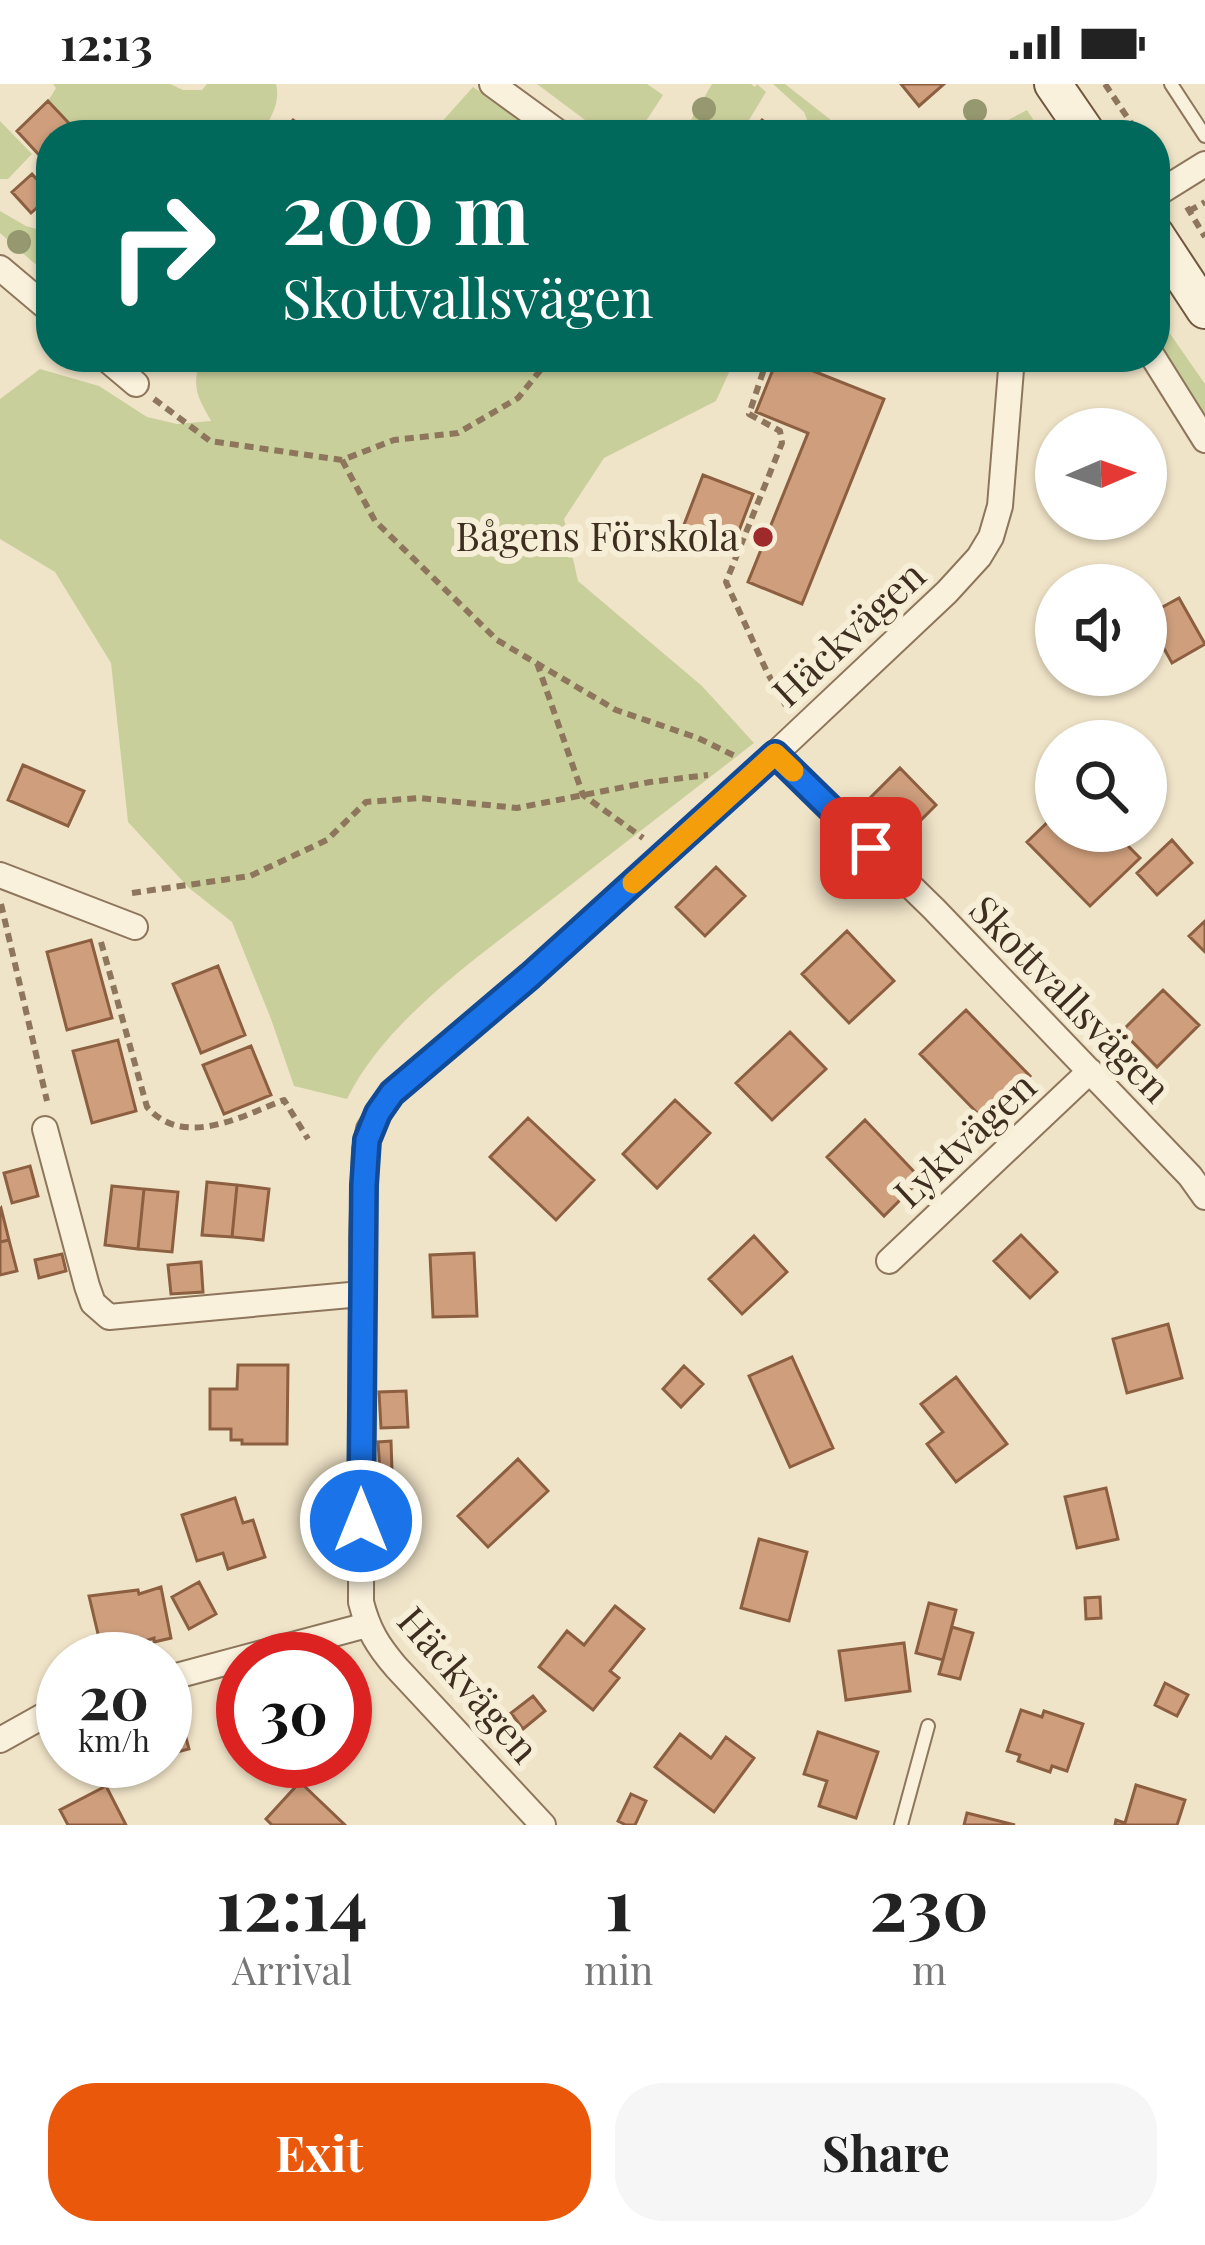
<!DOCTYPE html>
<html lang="en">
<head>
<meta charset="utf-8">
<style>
	:root { --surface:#fff; --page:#f6f6f6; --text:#222; --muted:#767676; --accent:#ea580c }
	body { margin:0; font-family:"Playfair Display",serif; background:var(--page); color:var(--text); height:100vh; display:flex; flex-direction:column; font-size:45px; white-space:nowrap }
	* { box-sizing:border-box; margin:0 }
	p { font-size:39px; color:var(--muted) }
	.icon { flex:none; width:66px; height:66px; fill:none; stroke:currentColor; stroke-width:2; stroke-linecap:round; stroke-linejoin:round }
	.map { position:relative; height:1741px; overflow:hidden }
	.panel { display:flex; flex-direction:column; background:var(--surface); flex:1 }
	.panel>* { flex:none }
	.hud { position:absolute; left:36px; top:36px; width:1134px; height:252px; border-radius:48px; box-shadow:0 3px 9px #0004; background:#00695c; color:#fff; overflow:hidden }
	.needle { width:78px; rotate:88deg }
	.fabs { position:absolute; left:1035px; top:324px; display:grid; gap:24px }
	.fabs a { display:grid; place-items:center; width:132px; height:132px; border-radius:50%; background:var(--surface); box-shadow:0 3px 9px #0004; font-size:60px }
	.speed { position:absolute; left:36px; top:1548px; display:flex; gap:24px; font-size:60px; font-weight:700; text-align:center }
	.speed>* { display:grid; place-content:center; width:156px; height:156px; border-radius:50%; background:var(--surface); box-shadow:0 3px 9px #0004; line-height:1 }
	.speed small { font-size:30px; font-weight:400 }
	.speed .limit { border:18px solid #d22; background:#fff; color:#111 }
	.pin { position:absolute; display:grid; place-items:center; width:102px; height:102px; color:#fff; margin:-51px; border-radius:24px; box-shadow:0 6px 18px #0006 }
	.me { position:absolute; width:132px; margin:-66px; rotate:0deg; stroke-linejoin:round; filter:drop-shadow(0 0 9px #0008) }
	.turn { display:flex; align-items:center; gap:42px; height:252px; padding:0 48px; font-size:54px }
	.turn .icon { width:156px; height:156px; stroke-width:2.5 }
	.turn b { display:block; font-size:84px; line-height:102px }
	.eta { display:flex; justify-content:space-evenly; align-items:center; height:204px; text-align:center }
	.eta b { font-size:72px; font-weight:700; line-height:84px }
	.button { display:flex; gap:24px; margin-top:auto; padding:24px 48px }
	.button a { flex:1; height:138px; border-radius:48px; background:var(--accent); color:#fff; font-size:48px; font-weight:700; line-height:138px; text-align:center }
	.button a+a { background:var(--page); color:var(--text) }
	.status { display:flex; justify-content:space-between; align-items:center; height:84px; padding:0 60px; background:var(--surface); direction:ltr }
	.status svg { height:33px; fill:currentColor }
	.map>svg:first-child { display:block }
</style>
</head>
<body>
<div class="status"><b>12:13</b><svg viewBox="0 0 49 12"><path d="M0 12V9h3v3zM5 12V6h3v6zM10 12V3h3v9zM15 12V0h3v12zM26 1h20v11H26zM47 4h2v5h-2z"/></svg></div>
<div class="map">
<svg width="1205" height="1741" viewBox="0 0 1205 1741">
	<rect width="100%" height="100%" fill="#f0e4c8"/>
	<path fill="#c9cf9b" d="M53 0H170L183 6H202L207 0H276C281 19 270 35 261 51H80L48 17 56 4Z
		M537 0H647L663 11 637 51H605Z
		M712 0H751L755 3 757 0 766 8 740 51H682Z
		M773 0H785L850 51H813L804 28Z
		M473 3 544 51H430Z
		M1027 26 1043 51H980Z
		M0 37 32 70 8 95H0Z
		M0 127 26 142 51 149V194L0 149Z
		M1155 228 1205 300V331L1155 253Z
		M202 273H386L406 283 419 273H547L541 287 555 273H736L716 317 604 374 564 435 578 497 702 602 754 659C686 712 618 764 550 817 481 871 386 935 347 1015L294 1002 271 935 232 838 189 804 128 738 111 579 55 488 0 455V315L40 285 99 302 147 333 177 340 211 337C198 313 190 303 202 273Z"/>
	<path fill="#cf9f7d" stroke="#8d5f41" stroke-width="3" d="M901 0H944L919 22Z
		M48 17 80 51H51V84L17 47Z
		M293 36 313 51H281Z
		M762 36 781 51H750Z
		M32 90 51 111 31 129 12 108Z
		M778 273 884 315 802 520 748 498 808 349 756 328Z
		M703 391 753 410 732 465 682 446Z
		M1179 514 1205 560 1172 579 1146 532Z
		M23 681 84 707 68 742 8 716Z
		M900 684 936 721 908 749 871 713Z
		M1056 730V747H1085L1091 753 1098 747H1113L1140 774 1090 822 1027 758Z
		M1172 756 1192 779 1157 811 1137 789Z
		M716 783 745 812 705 852 676 823Z
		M1205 837V868L1189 852Z
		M847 847 894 897 849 939 802 890Z
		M91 856 112 934 67 946 47 868Z
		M218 882 245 951 201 969 173 900Z
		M1163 906 1199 941 1157 983 1122 947Z
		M966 926 1030 992 984 1036 920 970Z
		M790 948 826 985 772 1036 736 999Z
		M118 956 136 1027 92 1039 73 967Z
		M251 962 271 1011 224 1030 203 981Z
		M675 1016 710 1049 657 1104 623 1070Z
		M528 1034 594 1096 556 1136 490 1073Z
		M865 1036 921 1095 884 1132 827 1073Z
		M30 1082 38 1112 12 1119 4 1089Z
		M207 1098 237 1101 232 1153 202 1151Z
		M237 1101 269 1105 263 1156 232 1153Z
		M112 1102 144 1105 138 1165 105 1161Z
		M144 1105 178 1108 172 1168 138 1165Z
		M1 1124 9 1156 0 1158V1125Z
		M1021 1151 1057 1188 1030 1214 994 1177Z
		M754 1152 787 1188 742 1230 709 1195Z
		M9 1156 17 1187 0 1191V1158Z
		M474 1169 477 1232 433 1233 430 1171Z
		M62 1170 66 1187 39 1194 35 1176Z
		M201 1178 203 1208 171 1210 168 1181Z
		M1168 1240 1182 1294 1127 1309 1113 1255Z
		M792 1273 833 1364 790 1383 749 1292Z
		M238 1281H288L287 1360H242V1356H231V1345H210V1305H237Z
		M684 1282 703 1300 681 1323 663 1305Z
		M956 1293 1007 1360 956 1398 927 1360 943 1348 921 1320Z
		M406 1307 408 1343 381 1344 379 1308Z
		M391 1357 392 1387 380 1388 378 1358Z
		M518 1375 548 1407 488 1463 458 1432Z
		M1106 1404 1118 1455 1077 1464 1065 1413Z
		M235 1414 243 1439 253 1436 265 1473 228 1485 223 1469 197 1477 182 1431Z
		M759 1455 807 1468 789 1537 741 1524Z
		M199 1498 216 1530 189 1545 172 1513Z
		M161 1503 171 1554 154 1558V1554L132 1561 135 1572 104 1575 89 1512 138 1506 139 1510Z
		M1100 1513 1101 1534 1086 1535 1085 1514Z
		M929 1519 956 1526 943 1576 916 1569Z
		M615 1522 644 1545 610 1587 619 1594 593 1626 539 1583 567 1547 584 1561Z
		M952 1543 973 1549 960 1595 939 1590Z
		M904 1559 910 1607 846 1616 839 1567Z
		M1165 1599 1188 1611 1177 1632 1155 1621Z
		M533 1612 545 1627 523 1645 511 1629Z
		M1021 1626 1042 1633 1044 1627 1083 1640 1067 1687 1052 1682 1050 1688 1018 1677 1020 1671 1007 1667Z
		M182 1639 189 1665 165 1671V1643Z
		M818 1648 878 1668 856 1734 819 1722 827 1697 804 1690Z
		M680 1650 711 1674 726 1653 754 1674 714 1728 655 1683Z
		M300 1698 345 1741H272L266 1735Z
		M1136 1701 1185 1716 1177 1741H1115L1116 1736 1125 1739Z
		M106 1702 126 1741H68L60 1726Z
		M631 1710 646 1717 635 1741H626L618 1737Z
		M967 1729 1015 1741H964Z"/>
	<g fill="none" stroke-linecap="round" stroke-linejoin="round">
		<defs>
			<path id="service" d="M1171 0 1205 52
				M901 1741 928 1642"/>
			<path id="minor" d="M492 0 562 51
				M1155 111 1205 80
				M0 184 51 227
				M104 273 136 300
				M1153 273 1205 356
				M775 670 934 825 1190 1092 1205 1113
				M0 791 135 843
				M45 1045 87 1202 93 1219 109 1233 361 1210
				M889 1177 1090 987
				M165 1595 367 1541
				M0 1656 43 1632 63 1626
				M543 1741 396 1583C378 1562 368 1546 361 1518L362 1156 365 1066 369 1045 392 1009 530 892 775 670 947 508 979 473 991 453 1000 422 1012 273"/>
			<path id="secondary" d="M1053 0 1088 51
				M1155 150 1205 226"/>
		</defs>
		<use href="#service" stroke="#8d765c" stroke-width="16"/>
		<use href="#minor" stroke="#8d765c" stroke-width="28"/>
		<use href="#secondary" stroke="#6f573f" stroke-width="40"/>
		<path stroke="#8d765c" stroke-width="6" stroke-dasharray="9 6" stroke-linecap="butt" d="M1105 0 1139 51
			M1187 123 1205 153
			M1189 127 1205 118
			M768 273 749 330 780 347 782 359 726 498 767 588 786 622
			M154 315 210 357 342 376 394 356 458 349 518 314 551 273
			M342 376 375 437 497 556 616 626 698 654 735 672
			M537 579 583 711 643 754
			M132 809 250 792 327 756 366 718 419 714 517 724 650 698 708 691
			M1 820 47 1017
			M101 858 147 1023C184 1065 242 1032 284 1016L308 1055"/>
		<use href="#service" stroke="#faf1dc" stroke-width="12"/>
		<use href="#minor" stroke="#faf1dc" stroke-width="24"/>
		<use href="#secondary" stroke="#faf1dc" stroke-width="36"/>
	</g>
	<g fill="#96986f">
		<circle cx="704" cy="25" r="12"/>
		<circle cx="975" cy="27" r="12"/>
		<circle cx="19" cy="158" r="12"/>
	</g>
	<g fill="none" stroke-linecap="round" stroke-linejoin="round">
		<defs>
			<path id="route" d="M361 1437 364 1101 367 1056 378 1029 392 1009 530 892 775 670 871 764"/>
		</defs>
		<use href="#route" stroke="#114b97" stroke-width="30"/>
		<use href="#route" stroke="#1a73e8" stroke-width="21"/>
		<path stroke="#f59e0b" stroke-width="21" d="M633 799 775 670 793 687"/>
	</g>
	<circle fill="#9e2a2b" stroke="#f7eed8" stroke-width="4.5" cx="763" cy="453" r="12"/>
	<g text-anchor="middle" stroke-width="12" stroke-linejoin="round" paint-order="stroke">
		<g font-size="39" fill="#3d2e20" stroke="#f7eed8" text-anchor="end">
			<text x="739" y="467">Bågens Förskola</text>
		</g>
		<g font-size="39" fill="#3d2e20" stroke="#f7eed8">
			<text transform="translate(849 550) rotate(-43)" y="14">Häckvägen</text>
			<text transform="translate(1070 915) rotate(46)" y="14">Skottvallsvägen</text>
			<text transform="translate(965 1056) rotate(-43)" y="14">Lyktvägen</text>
			<text transform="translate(468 1601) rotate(49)" y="14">Häckvägen</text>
		</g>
	</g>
</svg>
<div class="fabs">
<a><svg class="needle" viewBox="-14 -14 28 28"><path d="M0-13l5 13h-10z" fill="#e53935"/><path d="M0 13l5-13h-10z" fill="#767676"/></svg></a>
<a><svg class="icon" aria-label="sound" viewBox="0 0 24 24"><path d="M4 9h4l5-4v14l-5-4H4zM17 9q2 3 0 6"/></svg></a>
<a><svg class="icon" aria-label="search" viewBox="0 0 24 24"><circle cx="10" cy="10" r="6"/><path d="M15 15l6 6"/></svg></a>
</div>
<div class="speed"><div>20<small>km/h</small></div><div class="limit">30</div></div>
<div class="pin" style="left:871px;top:764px;background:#d93025"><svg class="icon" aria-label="arrive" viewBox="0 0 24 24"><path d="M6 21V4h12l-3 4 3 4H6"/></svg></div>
<svg class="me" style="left:361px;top:1437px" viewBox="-20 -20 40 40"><circle r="17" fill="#1a73e8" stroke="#fff" stroke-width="3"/><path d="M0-11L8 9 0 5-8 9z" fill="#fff"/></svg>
<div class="hud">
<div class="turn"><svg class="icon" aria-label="right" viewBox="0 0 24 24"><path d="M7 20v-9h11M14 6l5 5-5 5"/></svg><div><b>200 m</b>Skottvallsvägen</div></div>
</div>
</div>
<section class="panel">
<div class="eta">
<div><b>12:14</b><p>Arrival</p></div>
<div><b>1</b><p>min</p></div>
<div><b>230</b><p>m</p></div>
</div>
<div class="button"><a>Exit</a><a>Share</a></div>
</section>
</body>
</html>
